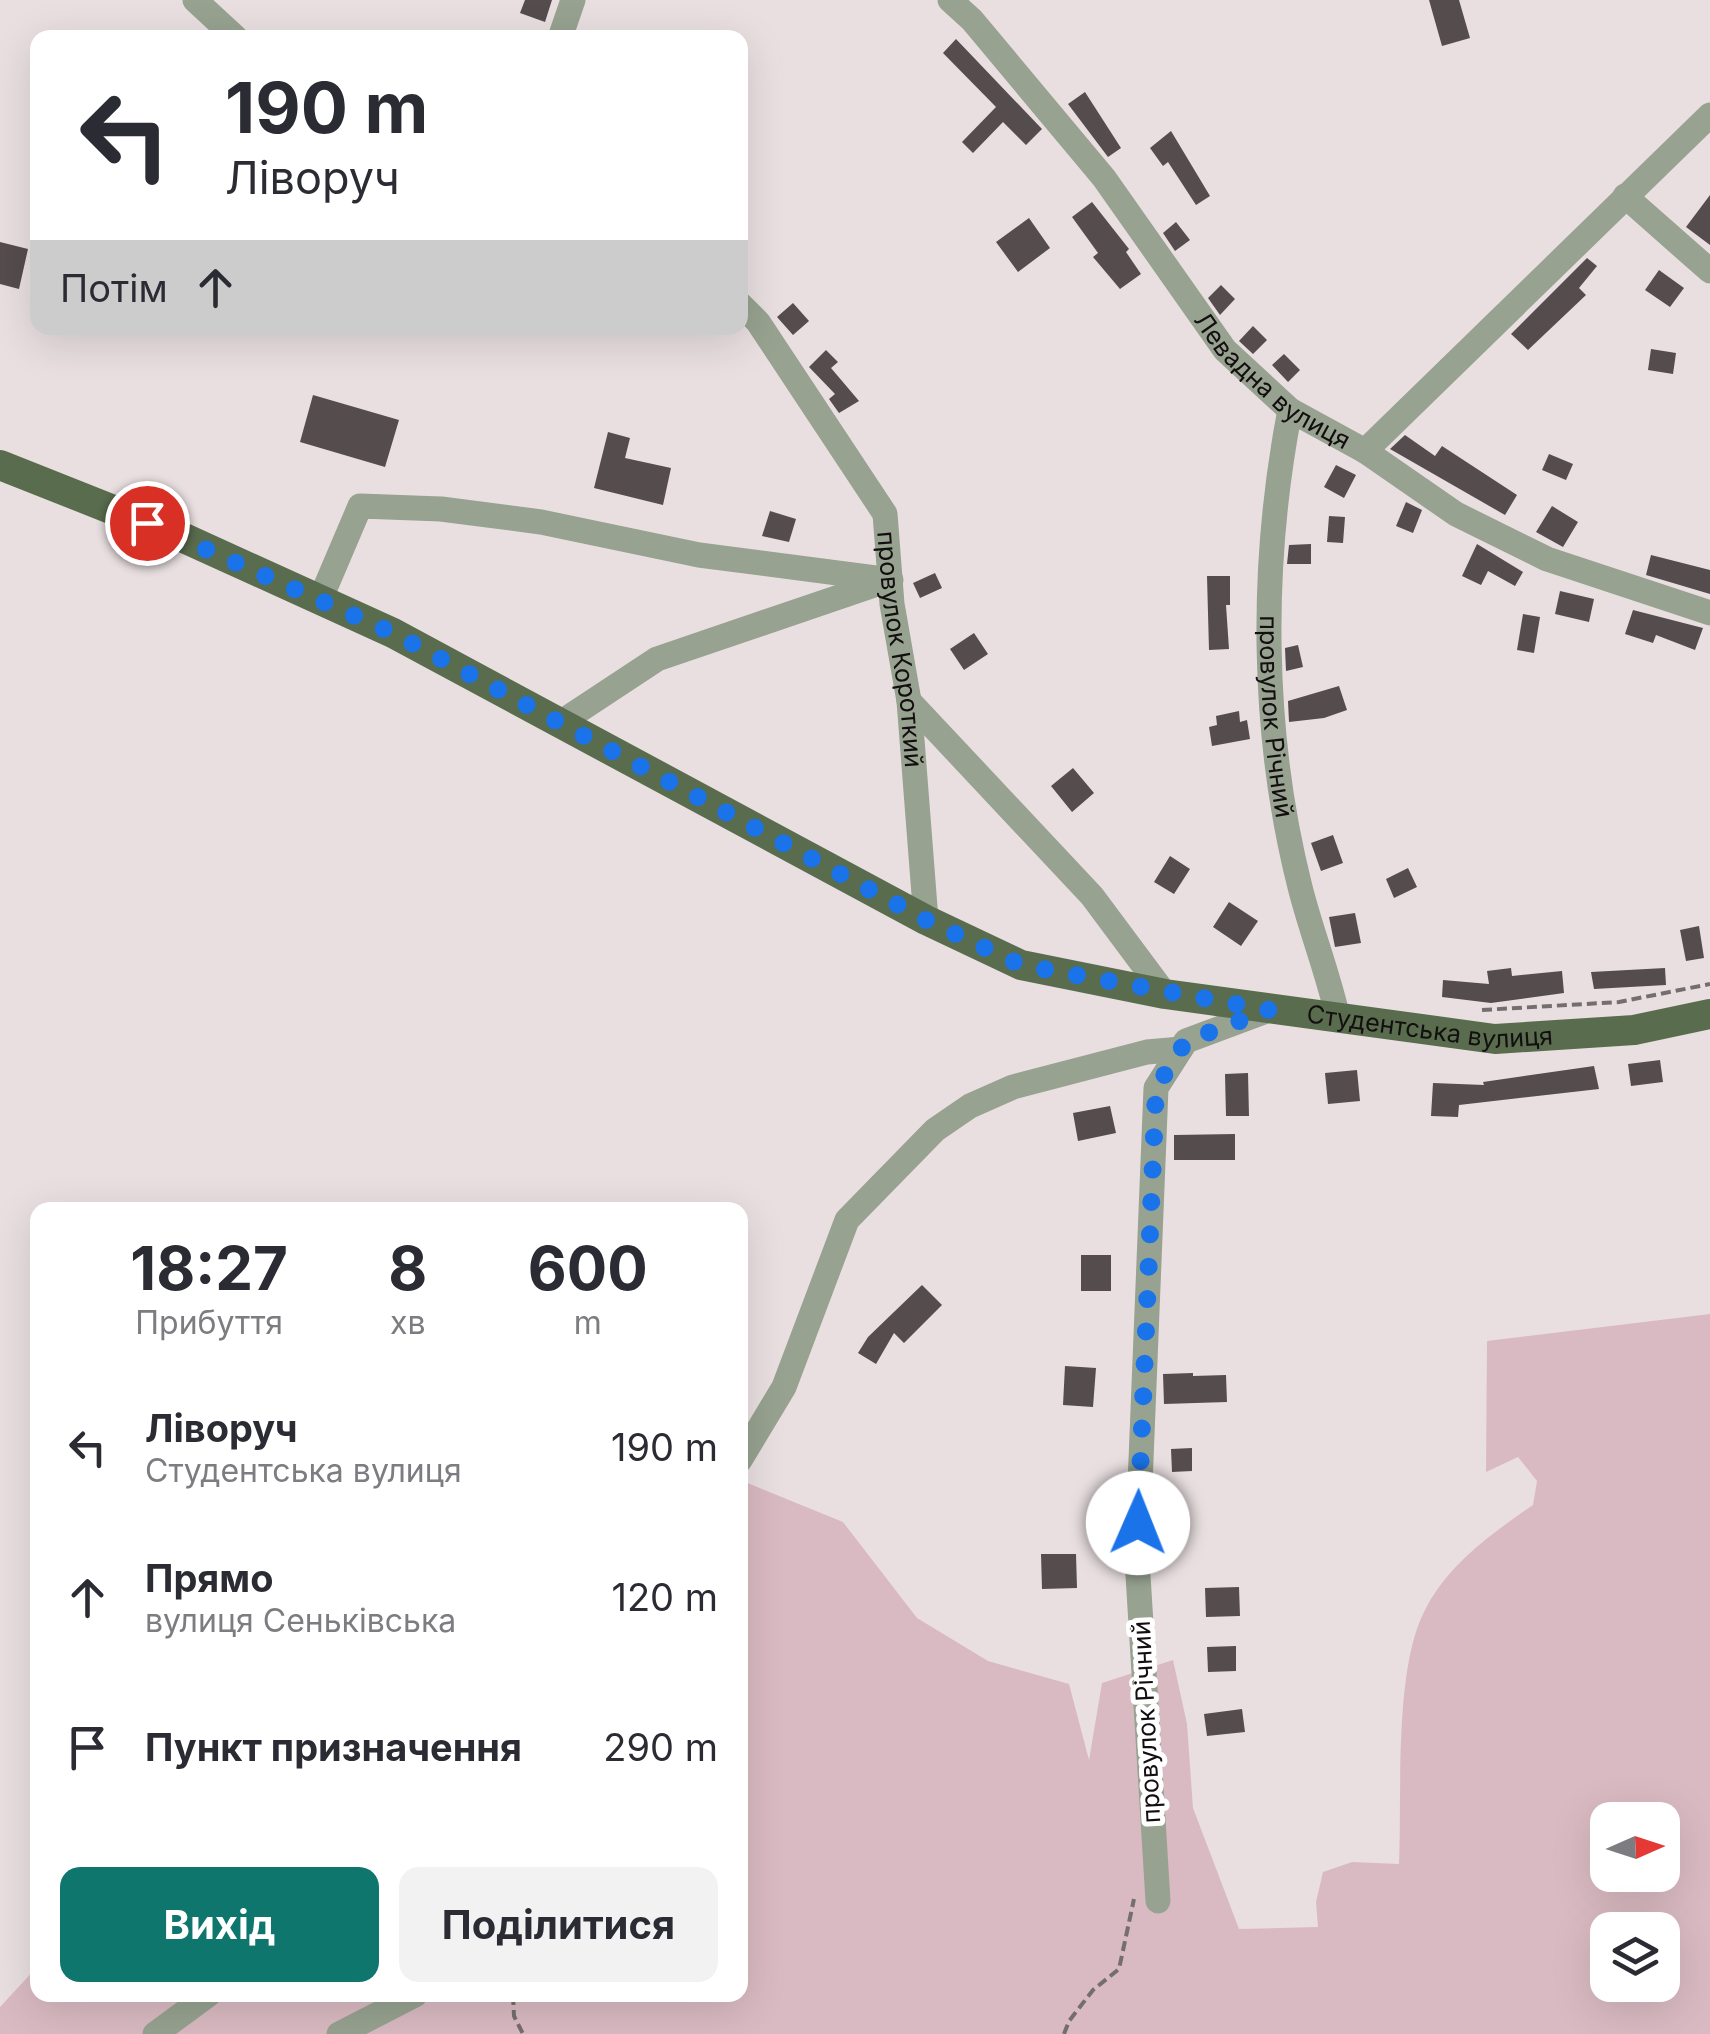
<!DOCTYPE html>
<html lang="uk">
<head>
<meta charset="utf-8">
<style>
	:root { --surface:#fff; --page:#f2f2f3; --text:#2b2b33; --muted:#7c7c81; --accent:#0f766e }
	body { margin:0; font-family:Inter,sans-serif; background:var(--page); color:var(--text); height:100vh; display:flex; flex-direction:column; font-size:38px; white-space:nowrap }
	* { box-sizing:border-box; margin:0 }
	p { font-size:32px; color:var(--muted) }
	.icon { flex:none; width:55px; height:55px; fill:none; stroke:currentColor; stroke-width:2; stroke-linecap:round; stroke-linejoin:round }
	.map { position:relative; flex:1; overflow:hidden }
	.drawer { position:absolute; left:30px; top:1202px; width:718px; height:800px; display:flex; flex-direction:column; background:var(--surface); border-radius:20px; box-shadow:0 10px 40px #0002 }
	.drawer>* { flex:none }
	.banner { position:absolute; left:30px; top:30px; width:718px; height:305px; border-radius:20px; box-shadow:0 10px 40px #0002; background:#fff; color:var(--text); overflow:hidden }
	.needle { width:65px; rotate:87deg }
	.tools { position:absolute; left:1590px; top:1802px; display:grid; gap:20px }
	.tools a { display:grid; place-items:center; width:90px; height:90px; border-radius:20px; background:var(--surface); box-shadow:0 10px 40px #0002; font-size:50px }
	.pin { position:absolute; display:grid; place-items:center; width:85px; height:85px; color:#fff; margin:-42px; border:5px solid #fff; border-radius:50%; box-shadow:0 2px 10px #0007 }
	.me { position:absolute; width:110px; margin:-55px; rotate:1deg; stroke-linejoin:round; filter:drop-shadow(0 0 8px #0008) }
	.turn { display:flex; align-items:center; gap:35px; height:210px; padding:0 30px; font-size:45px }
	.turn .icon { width:130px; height:130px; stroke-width:2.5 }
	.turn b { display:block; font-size:70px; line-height:85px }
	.then { display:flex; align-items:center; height:95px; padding:0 30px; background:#0003; gap:20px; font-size:38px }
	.eta { display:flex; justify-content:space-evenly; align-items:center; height:170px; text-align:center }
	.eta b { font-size:60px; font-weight:700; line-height:70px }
	.button { display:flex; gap:20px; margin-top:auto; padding:20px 30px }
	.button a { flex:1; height:115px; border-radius:20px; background:var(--accent); color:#fff; font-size:40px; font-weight:700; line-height:115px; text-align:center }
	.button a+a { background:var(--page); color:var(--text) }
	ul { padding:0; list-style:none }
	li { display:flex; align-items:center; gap:30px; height:150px; padding:0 30px }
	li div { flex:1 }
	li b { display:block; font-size:38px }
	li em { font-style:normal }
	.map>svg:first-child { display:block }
</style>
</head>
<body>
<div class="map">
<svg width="1710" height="2034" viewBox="0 0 1710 2034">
	<rect width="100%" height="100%" fill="#e9dfe1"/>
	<path fill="#dabac2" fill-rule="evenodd" d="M1710 1314V2034H0V2007L37 1967 38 1995H740V1480L843 1522 917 1618 988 1661 1069 1684 1089 1760 1102 1683 1173 1660 1187 1724 1193 1808 1239 1929 1318 1927 1316 1902 1323 1872 1352 1862 1399 1864C1402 1795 1394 1671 1424 1612 1447 1565 1491 1534 1533 1505L1537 1481 1518 1457 1486 1472 1487 1341ZM1608 1820H1662V1875H1608ZM1608 1930H1662V1985H1608Z"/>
	<path fill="#544c4d" d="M525 0H552L545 22 520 13Z
		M1429 0H1459L1470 38 1442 46Z
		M956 39 1042 129 1026 145 1003 122 973 153 962 142 996 107 943 53Z
		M1085 92 1121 148 1108 157 1068 104Z
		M1171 131 1210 196 1196 205 1168 162 1163 166 1150 148Z
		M1710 195V245L1686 227Z
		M1092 202 1129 249 1126 252 1141 274 1120 289 1093 257 1098 253 1072 217Z
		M1029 218 1050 248 1018 272 996 242Z
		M1176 222 1190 240 1175 251 1163 233Z
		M0 242 28 249 19 289 0 284Z
		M1587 258 1597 266 1579 288 1586 295 1528 350 1511 334Z
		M1659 270 1684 288 1670 307 1645 290Z
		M1221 285 1235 299 1220 315 1208 298Z
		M793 303 809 321 793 335 777 317Z
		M1253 326 1267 340 1253 354 1239 341Z
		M1651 349 1676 353 1673 374 1648 370Z
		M826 350 838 362 831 368 859 401 839 413 829 399 835 394 809 367Z
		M1284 354 1300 370 1288 382 1272 365Z
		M313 395 399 420 385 467 300 442Z
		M608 432 630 438 625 458 671 468 663 505 594 488Z
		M1405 435 1435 456 1442 446 1517 495 1505 515 1390 449Z
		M1549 454 1573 464 1566 480 1542 470Z
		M1336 465 1356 475 1344 498 1324 487Z
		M1406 502 1422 510 1413 533 1396 526Z
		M1552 506 1578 522 1563 547 1536 532Z
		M770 511 796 519 789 542 762 536Z
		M1329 516 1345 517 1343 543 1327 542Z
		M1311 544V564H1287L1289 545Z
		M1477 544 1523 572 1515 586 1488 571 1481 585 1462 576Z
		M1651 555 1710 570V594L1646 575Z
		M935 573 942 588 920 598 913 583Z
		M1207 576H1230V605H1226L1229 649 1209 650Z
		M1560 591 1594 599 1589 622 1555 614Z
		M1633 610 1703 628 1695 650 1656 635 1653 643 1625 634Z
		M1523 614 1540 617 1534 653 1517 650Z
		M974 633 988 654 964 670 950 649Z
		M1298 645 1303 667 1286 671 1285 648Z
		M1339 686 1347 710 1324 718 1289 722 1288 701Z
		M1239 711 1240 722 1247 720 1250 739 1212 746 1209 727 1217 725 1216 716Z
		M1073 768 1094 793 1072 812 1051 786Z
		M1333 835 1343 863 1321 871 1311 843Z
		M1170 856 1190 869 1174 894 1154 882Z
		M1408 868 1417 887 1394 898 1386 879Z
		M1229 902 1258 921 1241 946 1213 927Z
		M1355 913 1361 943 1335 947 1329 917Z
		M1699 926 1704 958 1686 961 1680 930Z
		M1511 968 1512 976 1562 971 1564 993 1491 1003 1442 997 1443 980 1489 984 1487 971Z
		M1665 968 1666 985 1594 989 1591 972Z
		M1660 1060 1663 1082 1631 1086 1628 1064Z
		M1594 1066 1599 1089 1459 1105 1458 1117 1431 1116 1433 1083 1484 1085 1483 1082Z
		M1357 1070 1360 1101 1328 1104 1325 1073Z
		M1248 1073 1249 1116H1226L1225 1074Z
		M1110 1106 1116 1133 1078 1141 1073 1113Z
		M1235 1134V1160H1174V1135Z
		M1081 1255H1111V1291H1081Z
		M922 1285 942 1305 904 1343 894 1333 876 1364 858 1353 868 1337Z
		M1065 1366 1096 1368 1093 1407 1063 1405Z
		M1193 1373V1376L1226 1375 1227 1402 1164 1404 1163 1374Z
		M1192 1448V1471L1172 1472 1171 1449Z
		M1041 1554H1076L1077 1588 1042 1589Z
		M1239 1587 1240 1616 1206 1617 1205 1588Z
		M1236 1646V1671L1208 1672 1207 1647Z
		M1242 1709 1245 1732 1207 1736 1204 1714Z"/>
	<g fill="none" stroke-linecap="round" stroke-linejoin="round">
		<path stroke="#746e6f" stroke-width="4" stroke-dasharray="10 5" stroke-linecap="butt" d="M1482 1010 1619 1002 1710 984
			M513 1995 514 2016 523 2034
			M1064 2034 1069 2021 1093 1990 1119 1969 1134 1899"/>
		<g stroke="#97a290" stroke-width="25">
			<path d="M195 0 236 38"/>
			<path id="s1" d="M950 0 972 20 1104 178 1225 350 1290 410 1365 451 1456 514 1547 559 1710 613"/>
			<path d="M560 38 573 0"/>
			<path d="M1625 196 1710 271"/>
			<path id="s2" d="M740 304 758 322 885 514 892 604 909 701 926 920"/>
			<path id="s3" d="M1290 410C1260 565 1261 733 1300 887 1311 931 1328 973 1338 1018"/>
			<path d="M1365 451 1710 115"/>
			<path d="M320 600 360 506 441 509 541 522 699 555 891 580"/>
			<path d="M909 701 1092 896 1165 994"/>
			<path d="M560 723 657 659 886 581"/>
			<path d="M740 1460 784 1387 847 1220 935 1130 970 1106 1013 1087 1147 1052 1181 1049"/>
			<path d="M1158 1901 1137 1559 1156 1088 1186 1041 1269 1010"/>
			<path d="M155 2034 208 1995"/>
			<path d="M339 2034 415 1995"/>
		</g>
		<path stroke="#596c4d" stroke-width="30" id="s4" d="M0 465 184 538 393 633 926 920 1021 965 1165 994 1495 1039 1634 1030 1710 1014"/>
	</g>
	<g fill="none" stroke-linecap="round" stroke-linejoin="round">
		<path stroke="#1a73e8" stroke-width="18" stroke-dasharray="0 32.4" d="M147 523 393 633 926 920 1021 965 1269 1010 1186 1041 1156 1088 1138 1523"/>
	</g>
	<g text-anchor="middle" stroke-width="10" stroke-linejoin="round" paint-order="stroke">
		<g font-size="25" fill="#130f10" stroke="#fff">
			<text dy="9" stroke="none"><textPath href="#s1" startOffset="502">Левадна вулиця</textPath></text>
			<text dy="9" stroke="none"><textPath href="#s2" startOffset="392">провулок Короткий</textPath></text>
			<text dy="9" stroke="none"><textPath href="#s3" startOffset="308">провулок Річний</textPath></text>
			<text dy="9" stroke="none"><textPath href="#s4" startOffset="1552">Студентська вулиця</textPath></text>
			<text transform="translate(1146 1722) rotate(-93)" y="9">провулок Рiчний</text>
		</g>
	</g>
</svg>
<div class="tools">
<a><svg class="needle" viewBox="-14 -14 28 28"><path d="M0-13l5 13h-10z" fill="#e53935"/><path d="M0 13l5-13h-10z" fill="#7c7c81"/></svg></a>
<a><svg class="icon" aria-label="layers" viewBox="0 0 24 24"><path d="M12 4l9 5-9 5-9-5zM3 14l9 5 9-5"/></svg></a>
</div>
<div class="pin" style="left:147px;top:523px;background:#d93025"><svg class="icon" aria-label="arrive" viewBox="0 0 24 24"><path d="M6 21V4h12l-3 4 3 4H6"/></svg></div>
<svg class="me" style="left:1138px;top:1523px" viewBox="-20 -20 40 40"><circle r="19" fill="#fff"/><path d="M0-13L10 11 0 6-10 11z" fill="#1a73e8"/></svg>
<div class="banner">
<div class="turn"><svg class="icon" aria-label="left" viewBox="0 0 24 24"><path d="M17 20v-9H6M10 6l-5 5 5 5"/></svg><div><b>190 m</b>Ліворуч</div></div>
<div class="then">Потім<svg class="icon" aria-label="ahead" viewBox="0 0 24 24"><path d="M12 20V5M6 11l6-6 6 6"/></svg></div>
</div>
<section class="drawer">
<div class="eta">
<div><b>18:27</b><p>Прибуття</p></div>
<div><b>8</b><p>хв</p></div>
<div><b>600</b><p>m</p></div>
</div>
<ul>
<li><svg class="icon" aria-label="left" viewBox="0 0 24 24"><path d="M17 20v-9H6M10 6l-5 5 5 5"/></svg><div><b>Ліворуч</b><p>Студентська вулиця</p></div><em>190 m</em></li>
<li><svg class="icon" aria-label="ahead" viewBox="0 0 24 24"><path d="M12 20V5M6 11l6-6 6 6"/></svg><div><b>Прямо</b><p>вулиця Сенькiвська</p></div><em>120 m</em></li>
<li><svg class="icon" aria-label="arrive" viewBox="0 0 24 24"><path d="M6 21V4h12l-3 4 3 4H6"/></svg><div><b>Пункт призначення</b></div><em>290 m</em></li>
</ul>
<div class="button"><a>Вихід</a><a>Поділитися</a></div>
</section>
</div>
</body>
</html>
